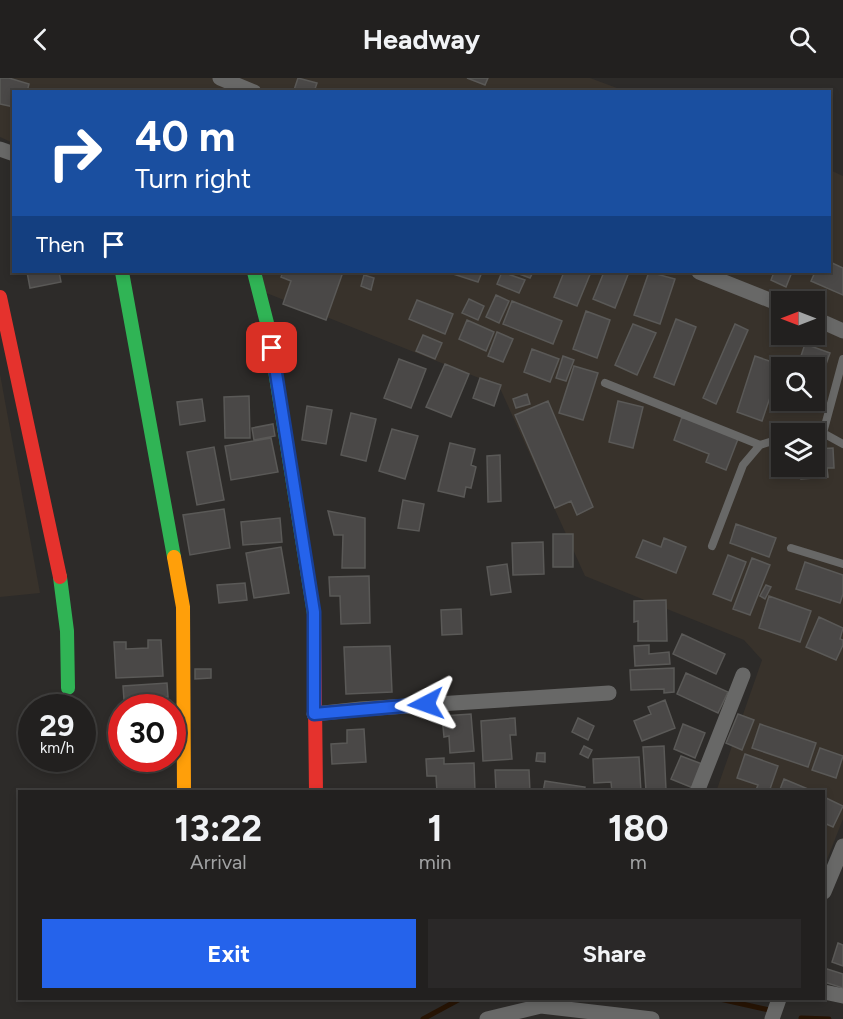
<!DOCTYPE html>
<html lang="en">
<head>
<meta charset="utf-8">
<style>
	:root { --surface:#22201f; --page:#2a2828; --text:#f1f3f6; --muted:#a2a3a4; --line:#3f3e3d; --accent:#2563eb }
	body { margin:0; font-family:Figtree,sans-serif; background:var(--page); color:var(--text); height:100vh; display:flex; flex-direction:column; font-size:22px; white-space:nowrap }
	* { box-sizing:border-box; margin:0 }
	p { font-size:20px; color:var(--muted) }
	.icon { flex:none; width:33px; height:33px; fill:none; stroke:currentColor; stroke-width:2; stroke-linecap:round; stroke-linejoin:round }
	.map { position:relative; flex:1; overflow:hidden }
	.sheet { position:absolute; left:18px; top:712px; width:807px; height:210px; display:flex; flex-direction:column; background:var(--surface); border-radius:0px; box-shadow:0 3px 9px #0003,0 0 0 2px var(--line) }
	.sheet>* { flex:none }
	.top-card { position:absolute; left:12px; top:12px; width:819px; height:183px; border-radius:0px; box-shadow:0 3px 9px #0003,0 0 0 2px var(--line); background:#1a4fa0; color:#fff; overflow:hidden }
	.needle { width:39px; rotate:270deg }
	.tools { position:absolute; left:771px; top:213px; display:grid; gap:12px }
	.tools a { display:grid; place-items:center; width:54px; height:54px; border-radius:0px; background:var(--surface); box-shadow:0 3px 9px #0003,0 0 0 2px var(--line); font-size:30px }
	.speed { position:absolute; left:18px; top:616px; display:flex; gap:12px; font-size:30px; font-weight:700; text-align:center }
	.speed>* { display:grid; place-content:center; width:78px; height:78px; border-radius:50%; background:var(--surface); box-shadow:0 3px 9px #0003,0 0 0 2px var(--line); line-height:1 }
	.speed small { font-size:15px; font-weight:400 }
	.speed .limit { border:9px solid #d22; background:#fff; color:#111 }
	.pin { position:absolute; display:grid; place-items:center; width:51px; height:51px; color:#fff; margin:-26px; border-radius:12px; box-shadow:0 3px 9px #0006 }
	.me { position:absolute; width:66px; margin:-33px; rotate:266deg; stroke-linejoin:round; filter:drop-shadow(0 0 4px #0008) }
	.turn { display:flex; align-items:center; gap:21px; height:126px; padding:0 24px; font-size:27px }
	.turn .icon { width:78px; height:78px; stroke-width:2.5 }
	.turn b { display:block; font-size:42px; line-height:51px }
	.then { display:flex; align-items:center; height:57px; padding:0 24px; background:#0003; gap:12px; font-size:22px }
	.eta { display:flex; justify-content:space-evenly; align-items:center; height:102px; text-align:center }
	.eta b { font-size:36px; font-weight:700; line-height:42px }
	.button { display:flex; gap:12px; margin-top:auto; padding:12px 24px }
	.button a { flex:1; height:69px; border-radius:0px; background:var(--accent); color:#fff; font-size:24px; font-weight:700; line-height:69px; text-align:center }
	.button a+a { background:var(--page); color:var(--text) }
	header { display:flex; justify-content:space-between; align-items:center; height:78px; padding:0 24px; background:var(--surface); font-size:27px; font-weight:700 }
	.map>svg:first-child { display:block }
</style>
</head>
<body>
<header><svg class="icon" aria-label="back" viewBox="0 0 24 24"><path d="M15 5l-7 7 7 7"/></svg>Headway<svg class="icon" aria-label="search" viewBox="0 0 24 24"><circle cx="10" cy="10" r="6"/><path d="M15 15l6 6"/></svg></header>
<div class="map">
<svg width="843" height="941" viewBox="0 0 843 941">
	<rect width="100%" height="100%" fill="#2d2b29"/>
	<path fill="#38322b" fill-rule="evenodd" d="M0 0H590L625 13 14 14 13 65 0 59Z
		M830 92 843 98V741L824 789V714H716L762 582 744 562 585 498 499 308 264 214 255 194H830ZM782 224H814V256H782ZM782 290H814V322H782ZM782 356H814V388H782Z
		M0 296 40 515 0 519Z"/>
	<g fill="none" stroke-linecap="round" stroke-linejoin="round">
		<path stroke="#271404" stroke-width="5" d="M720 921 769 932
			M801 940 829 941
			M423 941 460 921"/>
	</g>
	<path fill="#4a4847" stroke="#5a5957" stroke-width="1.5" d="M0 0H9L29 6 27 14H14V29L0 26Z
		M298 0 317 5 314 14 294 12Z
		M467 0H488L485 7Z
		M830 184 843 190V217L811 203 815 194H830Z
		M27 194H59L61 204 30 210Z
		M283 194H343L326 242 283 226 291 203 281 199Z
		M447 194H482L478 204Z
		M502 194 525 202 519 215 497 206Z
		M514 194H533L530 200Z
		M564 194H591L577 228 554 219Z
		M604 194H629L615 230 593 221Z
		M649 194 675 201 660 246 634 237Z
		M774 194H792L786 209 771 202Z
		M364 197 374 200 371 212 361 208Z
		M496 217 509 223 499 245 486 239Z
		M469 221 484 228 478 242 462 235Z
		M417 222 453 236 445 256 409 241Z
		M512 223 562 243 553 266 503 246Z
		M586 233 610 242 597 280 573 271Z
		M676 241 696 249 674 307 654 299Z
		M467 242 494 254 486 273 459 261Z
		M633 246 656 255 637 297 615 287Z
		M735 246 748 252 716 326 703 320Z
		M497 254 513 261 503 284 488 278Z
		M423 257 442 265 435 281 416 273Z
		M805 266 830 275 814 320V290H797Z
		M532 271 559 281 550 304 524 294Z
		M563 278 574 282 566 303 556 300Z
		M755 278 781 287 762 343 737 334Z
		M399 281 426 291 411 330 384 320Z
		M445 286 469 296 451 339 426 329Z
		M574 288 598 295 583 342 559 335Z
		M480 300 501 307 494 328 473 320Z
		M527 316 530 326 516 330 513 321Z
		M249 318 250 360H225L224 319Z
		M202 321 205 343 180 347 177 324Z
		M788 322H814L811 330Z
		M548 323 593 429 577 437 571 423 555 430 515 337Z
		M618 323 643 329 633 370 609 364Z
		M307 328 332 332 326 366 302 362Z
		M351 335 376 341 366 383 341 377Z
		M682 339 738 361 726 392 706 384 709 376 674 362Z
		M273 346 275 358 254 362 252 350Z
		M392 351 418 358 405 401 379 393Z
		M271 360 278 394 231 402 225 368Z
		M450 365 475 371 471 387 476 389 471 410 466 409 464 419 438 413Z
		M214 369 224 422 197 427 187 374Z
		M833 370 834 390H827L828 399 801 401V388H814V371Z
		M500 377 501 423 488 424 487 378Z
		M403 422 424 426 419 453 398 450Z
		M224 431 230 470 190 477 183 437Z
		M328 433 365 440V490H342L343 457H334Z
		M280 440 282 464 243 467 241 444Z
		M736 446 776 460 769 479 730 465Z
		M553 456H573V489H553Z
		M664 460 686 469 676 495 636 479 643 462 661 469Z
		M543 464 544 496 513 497 512 465Z
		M281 469 289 515 254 520 246 475Z
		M728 477 746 484 731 523 713 516Z
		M752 480 770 487 750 537 733 531Z
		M805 484 843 497V516L840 525 796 511Z
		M507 486 511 514 491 517 487 489Z
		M369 498 370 545 341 546 340 518H330L329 499Z
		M245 505 247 522 219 525 217 507Z
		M766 507 771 509 765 521 760 518Z
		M769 518 811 533 800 564 759 550Z
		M666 522 667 563H638V543L634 544V523Z
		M461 531 462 556 442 557 441 532Z
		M819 539 843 550 840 561 843 562V567L836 582 806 569Z
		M682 556 725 576 716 596 673 576Z
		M148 562H161L163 598 116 600 114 564H126V571L148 570Z
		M649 567V576L669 574 670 586 635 588 634 568Z
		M390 568 392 614 346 616 344 569Z
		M674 590V614L664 615V611L631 612 630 592Z
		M195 591H211V600L195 601Z
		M686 595 728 614 718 635 677 616Z
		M167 605 168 619 124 622 123 608Z
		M665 622 675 650 642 663 634 643 651 636 648 629Z
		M151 625 152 630H126V626Z
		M471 636 474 673 450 675 449 658 444 659 442 638Z
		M738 636 754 642 742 672 726 665Z
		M515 640 516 657H510L512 681 483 683 481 643Z
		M578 640 594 648 588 662 572 654Z
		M683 646 705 655 695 680 674 671Z
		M760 646 816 665 808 689 752 670Z
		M364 651 366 684 332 686 331 666 347 665V652Z
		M584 668 592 672 588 680 580 676Z
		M664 668 666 712 646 713 643 669Z
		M820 670 843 678 836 700 812 692Z
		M537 675H545V684L536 683Z
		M745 676 778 688 769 714 756 712 758 707 737 700Z
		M681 678 702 686 693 710 671 701Z
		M639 679 641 714H612L611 704 594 705 593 681Z
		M444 680V686L474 685 475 714H437L436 698H427L426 681Z
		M495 692H529L530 714H496Z
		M784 701 815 714H779Z
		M545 703 585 709 584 714H543Z
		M824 719 843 728 833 749 824 745Z
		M838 865 843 867V888L832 884Z
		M824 890 843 896V910L824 904Z"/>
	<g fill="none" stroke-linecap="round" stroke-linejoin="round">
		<path stroke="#686867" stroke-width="8" d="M843 281 823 355 843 366
			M605 305 760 367
			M712 468 743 387 760 367 782 360
			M791 470 843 486"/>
		<path stroke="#686867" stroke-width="15" d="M220 0 254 14
			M0 71 14 76
			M699 194 782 227
			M814 240 843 253
			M314 636 361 631 609 615
			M697 714 743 597
			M824 814 843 768
			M824 914 843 918
			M487 941 541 928 652 941
			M772 941 779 921"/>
		<path stroke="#30b455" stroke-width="14" d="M122 194 174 479
			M254 194 268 249 314 536
			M60 499 67 553 68 610"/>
		<path stroke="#ff9f0a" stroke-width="14" d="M174 479 183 529 184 714"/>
		<path stroke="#e5322d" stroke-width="14" d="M0 219 60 499
			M314 536 316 714"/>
	</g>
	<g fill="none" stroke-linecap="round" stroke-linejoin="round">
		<defs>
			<path id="route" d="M272 270 314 534V636L426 626"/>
		</defs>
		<use href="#route" stroke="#184099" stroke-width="15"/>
		<use href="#route" stroke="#2563eb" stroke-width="10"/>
	</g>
</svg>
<div class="tools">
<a><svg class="needle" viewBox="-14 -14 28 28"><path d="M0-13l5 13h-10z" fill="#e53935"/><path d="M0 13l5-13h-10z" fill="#a2a3a4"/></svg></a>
<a><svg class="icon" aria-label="search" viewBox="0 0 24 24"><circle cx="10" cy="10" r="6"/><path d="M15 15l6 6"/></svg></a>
<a><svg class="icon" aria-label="layers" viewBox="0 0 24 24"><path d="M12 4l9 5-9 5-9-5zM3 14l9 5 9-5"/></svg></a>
</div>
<div class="speed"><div>29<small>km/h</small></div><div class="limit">30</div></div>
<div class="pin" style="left:272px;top:270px;background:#d93025"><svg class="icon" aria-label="arrive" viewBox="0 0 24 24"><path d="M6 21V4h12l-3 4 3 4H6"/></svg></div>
<svg class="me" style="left:426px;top:626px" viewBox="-20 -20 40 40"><path d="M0-17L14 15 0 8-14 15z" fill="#2563eb" stroke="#fff" stroke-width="4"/></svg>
<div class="top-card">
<div class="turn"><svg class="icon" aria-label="right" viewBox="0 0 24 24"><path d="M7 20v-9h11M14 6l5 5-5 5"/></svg><div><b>40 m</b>Turn right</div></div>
<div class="then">Then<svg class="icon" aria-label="arrive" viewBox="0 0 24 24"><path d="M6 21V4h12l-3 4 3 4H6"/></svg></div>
</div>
<section class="sheet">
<div class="eta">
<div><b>13:22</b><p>Arrival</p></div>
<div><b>1</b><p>min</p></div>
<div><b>180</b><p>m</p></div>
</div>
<div class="button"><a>Exit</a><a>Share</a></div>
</section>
</div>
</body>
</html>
